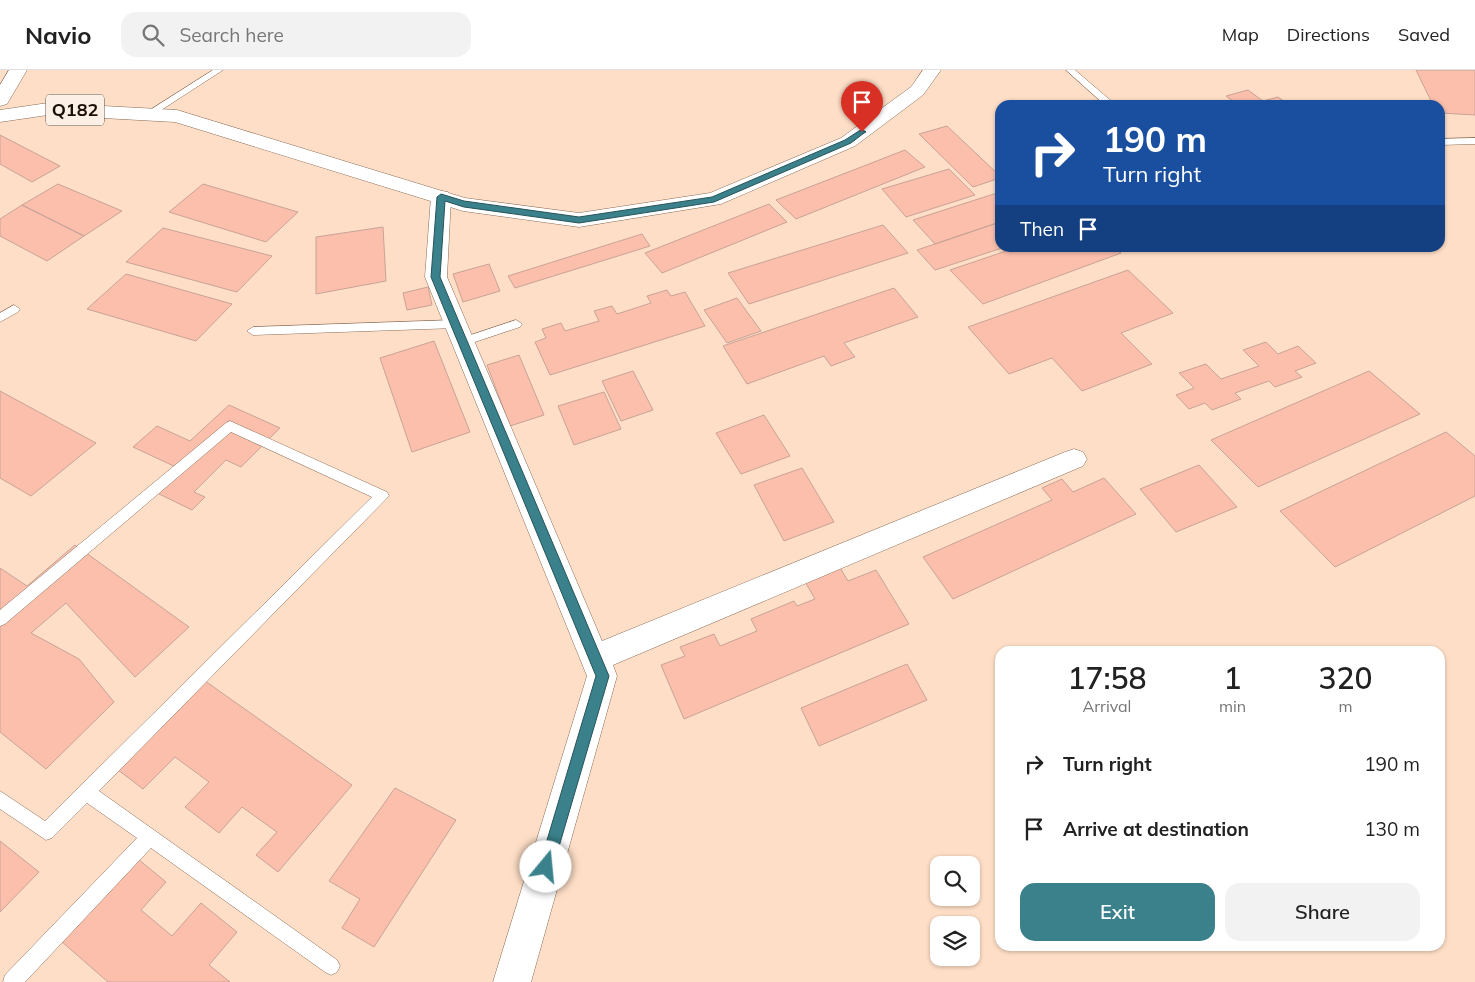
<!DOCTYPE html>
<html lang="en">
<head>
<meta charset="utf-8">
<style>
	:root { --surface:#fff; --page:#f2f2f2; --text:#222; --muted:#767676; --line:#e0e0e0; --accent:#3a818b }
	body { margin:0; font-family:Mulish,sans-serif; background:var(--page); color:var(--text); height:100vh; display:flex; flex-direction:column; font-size:19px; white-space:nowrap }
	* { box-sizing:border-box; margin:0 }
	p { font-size:16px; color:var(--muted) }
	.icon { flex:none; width:28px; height:28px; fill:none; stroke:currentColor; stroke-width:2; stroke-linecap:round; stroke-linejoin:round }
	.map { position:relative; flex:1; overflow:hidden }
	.panel { position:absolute; left:995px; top:576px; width:450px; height:305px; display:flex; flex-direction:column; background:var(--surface); border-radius:15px; box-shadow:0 1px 4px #0004 }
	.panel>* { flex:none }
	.top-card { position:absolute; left:995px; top:30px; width:450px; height:152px; border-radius:15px; box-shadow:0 1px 4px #0004; background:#1a4fa0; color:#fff; overflow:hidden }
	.controls { position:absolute; left:930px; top:786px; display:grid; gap:10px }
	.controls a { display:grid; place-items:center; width:50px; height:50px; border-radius:10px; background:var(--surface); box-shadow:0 1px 4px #0004; font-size:25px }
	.pin { position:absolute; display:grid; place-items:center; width:42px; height:42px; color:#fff; margin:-51px -21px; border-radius:50% 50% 50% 0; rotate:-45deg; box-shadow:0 0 5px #0007 }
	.pin .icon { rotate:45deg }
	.me { position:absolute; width:55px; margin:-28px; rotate:17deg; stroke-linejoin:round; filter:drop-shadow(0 0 4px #0008) }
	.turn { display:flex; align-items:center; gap:18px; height:105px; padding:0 25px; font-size:22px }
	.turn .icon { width:65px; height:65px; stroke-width:2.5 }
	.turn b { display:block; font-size:35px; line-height:42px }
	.then { display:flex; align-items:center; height:48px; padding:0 25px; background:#0003; gap:10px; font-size:19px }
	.eta { display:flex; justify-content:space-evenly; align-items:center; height:85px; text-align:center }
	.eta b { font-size:30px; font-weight:600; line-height:35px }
	.button { display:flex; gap:10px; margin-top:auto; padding:10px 25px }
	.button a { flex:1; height:58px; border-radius:15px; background:var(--accent); color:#fff; font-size:20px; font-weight:600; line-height:58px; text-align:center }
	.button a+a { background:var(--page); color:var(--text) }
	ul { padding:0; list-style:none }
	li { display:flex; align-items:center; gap:15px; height:65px; padding:0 25px }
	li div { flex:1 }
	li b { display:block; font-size:19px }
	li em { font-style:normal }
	header { display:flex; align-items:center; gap:30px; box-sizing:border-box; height:70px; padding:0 25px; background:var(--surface); border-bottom:1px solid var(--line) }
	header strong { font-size:24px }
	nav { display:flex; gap:28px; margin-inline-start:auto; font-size:18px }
	.search { width:350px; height:45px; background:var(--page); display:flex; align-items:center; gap:12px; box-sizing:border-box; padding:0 18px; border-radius:15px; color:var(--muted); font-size:19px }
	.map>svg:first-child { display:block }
</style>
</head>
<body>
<header>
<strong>Navio</strong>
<div class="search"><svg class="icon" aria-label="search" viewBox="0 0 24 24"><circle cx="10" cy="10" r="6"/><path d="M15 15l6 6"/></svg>Search here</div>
<nav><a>Map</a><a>Directions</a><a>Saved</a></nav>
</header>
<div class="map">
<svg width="1475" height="912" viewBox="0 0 1475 912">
	<rect width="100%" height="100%" fill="#fedec6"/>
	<path fill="#fbbfac" stroke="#c8a397" d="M1416 0H1475V45L1440 43V35H1433Z
		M1248 20 1263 31 1278 27 1289 35H1238L1226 26Z
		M947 56 1000 106V108L973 117 919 64Z
		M0 65 60 96 32 112 0 94Z
		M905 80 925 97 796 149 776 130Z
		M949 99 975 125 906 147 882 119Z
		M58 114 122 141 84 166 22 135Z
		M203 114 298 142 266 172 169 142Z
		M1000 122V152L935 174 913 150Z
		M769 134 787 152 662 203 645 183Z
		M22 135 84 166 47 191 0 166V149Z
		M1000 152V178H1002L935 200 917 180Z
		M883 155 908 183 749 234 728 203Z
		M383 157 386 211 316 224V167Z
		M163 158 272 186 237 222 126 192Z
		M642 164 650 176 515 218 508 206Z
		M1015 178H1114L1121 183 983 234 950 200Z
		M489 194 500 221 463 232 453 204Z
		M1128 200 1173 243 1121 263 1152 294 1082 321 1052 288 1009 304 968 257Z
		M126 204 232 234 196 271 87 239Z
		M428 217 432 235 407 240 403 223Z
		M894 218 918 247 844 273 855 287 831 296 824 286 747 314 723 276Z
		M667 220 671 226 685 222 705 256 550 305 535 272 546 268 542 259 561 253 565 261 599 251 594 241 612 236 617 244 651 233 647 226Z
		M737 228 761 261 727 273 704 240Z
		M434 271 470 362 412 382 380 288Z
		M1266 272 1278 284 1298 276 1316 293 1295 301 1302 307 1275 317 1269 311 1235 323 1241 329 1212 340 1205 333 1189 339 1176 325 1194 318 1179 303 1206 294 1221 309 1259 296 1243 280Z
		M519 285 544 345 510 356 487 295Z
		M633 301 653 340 621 351 602 311Z
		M1369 301 1420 344 1258 417 1211 370Z
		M0 321 96 373 31 426 0 408Z
		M604 322 621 359 574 375 558 336Z
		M229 335 280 358 241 397 226 390 194 422 205 427 192 440 153 421 178 398 133 377 157 356 190 371Z
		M764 345 790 386 741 404 716 363Z
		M1446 362 1475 386V426L1335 497 1280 441Z
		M1199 395 1237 437 1176 462 1140 419Z
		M802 398 834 452 784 471 754 415Z
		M1104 408 1136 444 953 529 923 487 1052 430 1042 418 1062 409 1073 422Z
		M75 475 189 557 135 607 66 533 31 563 79 589 114 632 46 699 0 662V498L27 516Z
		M839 496 848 511 876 500 909 554 684 649 661 595 685 586 680 577 714 564 720 576 757 561 751 549 794 531 797 536 815 529 804 510Z
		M907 594 927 630 819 676 801 638Z
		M201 608 352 715 278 802 256 785 277 762 242 737 219 763 185 737 209 712 175 687 143 719 113 696Z
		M395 718 456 750 374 877 342 858 360 829 329 811Z
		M0 771 39 802 0 842Z
		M138 789 166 812 141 840 172 866 201 833 237 862 209 895 230 912H108L61 871Z"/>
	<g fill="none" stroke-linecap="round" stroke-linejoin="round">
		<defs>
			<path id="service" d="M213 0H223L152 46H146L144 44Z
				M1066 0H1075L1116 35H1105Z
				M1475 68V74L1440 75V69Z
				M14 235 20 239 18 242 0 252V243Z
				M456 250 462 254 456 258 253 265 247 261 253 257Z
				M516 250 522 254 520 257 463 276 457 272 459 269Z
				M230 351 387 422 389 426 99 721 337 890 340 896 337 902 331 905 325 902 151 778 25 912H3L5 905 137 768 87 733 52 768 46 770 0 739V721L45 751 372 427 231 362 5 554 0 556V540L226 353Z"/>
			<path id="minor" d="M9 0H27L7 34 0 36V15Z
				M441 121 448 122 451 127 447 207 602 571 1065 382 1074 379 1083 382 1087 389 1083 396 613 595 617 606 531 912H493L587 606 425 207 431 127 434 122Z"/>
			<path id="primary" d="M923 0H941L923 25 855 76 721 134 579 157 463 141 175 52 48 45 0 52V40L48 33 177 40 465 128 579 143 710 123 841 68 911 17Z"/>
		</defs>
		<use href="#service" stroke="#876b56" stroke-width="1"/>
		<use href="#minor" stroke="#876b56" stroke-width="1"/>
		<use href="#primary" stroke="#876b56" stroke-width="1"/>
		<use href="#service" fill="#fff" fill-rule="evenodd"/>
		<use href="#minor" fill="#fff" fill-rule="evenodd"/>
		<use href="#primary" fill="#fff" fill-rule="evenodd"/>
	</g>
	<path fill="#3a818b" stroke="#26545a" d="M862 59 866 62 864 63 851 73 714 132 579 153 464 137 445 131 440 207 609 606 553 797 551 802 546 804 541 802 539 797 596 606 431 207 437 127 441 124 464 131 579 147 712 127 845 70Z"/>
	<g text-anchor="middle" stroke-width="4.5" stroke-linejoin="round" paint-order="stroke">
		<rect fill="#fcefe6" stroke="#5c5249" stroke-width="1" x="46" y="24.5" width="58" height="31" rx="4"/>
		<g font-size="18" font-weight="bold" fill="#180e06">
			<text x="75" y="46">Q182</text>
		</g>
	</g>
</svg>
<div class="controls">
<a><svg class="icon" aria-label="search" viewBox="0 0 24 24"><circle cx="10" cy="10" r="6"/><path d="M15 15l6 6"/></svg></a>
<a><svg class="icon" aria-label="layers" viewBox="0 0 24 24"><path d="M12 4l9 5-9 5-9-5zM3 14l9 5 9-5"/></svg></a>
</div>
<div class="pin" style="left:862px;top:62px;background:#d93025"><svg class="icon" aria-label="arrive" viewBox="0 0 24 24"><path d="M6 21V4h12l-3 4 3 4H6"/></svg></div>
<svg class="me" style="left:546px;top:797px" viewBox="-20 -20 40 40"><circle r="19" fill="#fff"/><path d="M0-13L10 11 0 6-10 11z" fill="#3a818b"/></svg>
<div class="top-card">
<div class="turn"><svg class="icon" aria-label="right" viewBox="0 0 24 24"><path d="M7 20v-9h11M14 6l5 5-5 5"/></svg><div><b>190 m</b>Turn right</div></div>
<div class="then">Then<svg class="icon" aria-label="arrive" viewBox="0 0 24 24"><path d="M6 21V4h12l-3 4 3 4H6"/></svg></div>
</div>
<section class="panel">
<div class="eta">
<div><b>17:58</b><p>Arrival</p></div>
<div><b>1</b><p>min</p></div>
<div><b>320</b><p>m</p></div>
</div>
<ul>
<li><svg class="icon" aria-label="right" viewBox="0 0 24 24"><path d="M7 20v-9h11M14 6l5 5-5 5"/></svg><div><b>Turn right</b></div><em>190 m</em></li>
<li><svg class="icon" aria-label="arrive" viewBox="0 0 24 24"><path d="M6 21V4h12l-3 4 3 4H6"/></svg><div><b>Arrive at destination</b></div><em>130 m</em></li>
</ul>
<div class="button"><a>Exit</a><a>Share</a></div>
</section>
</div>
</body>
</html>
